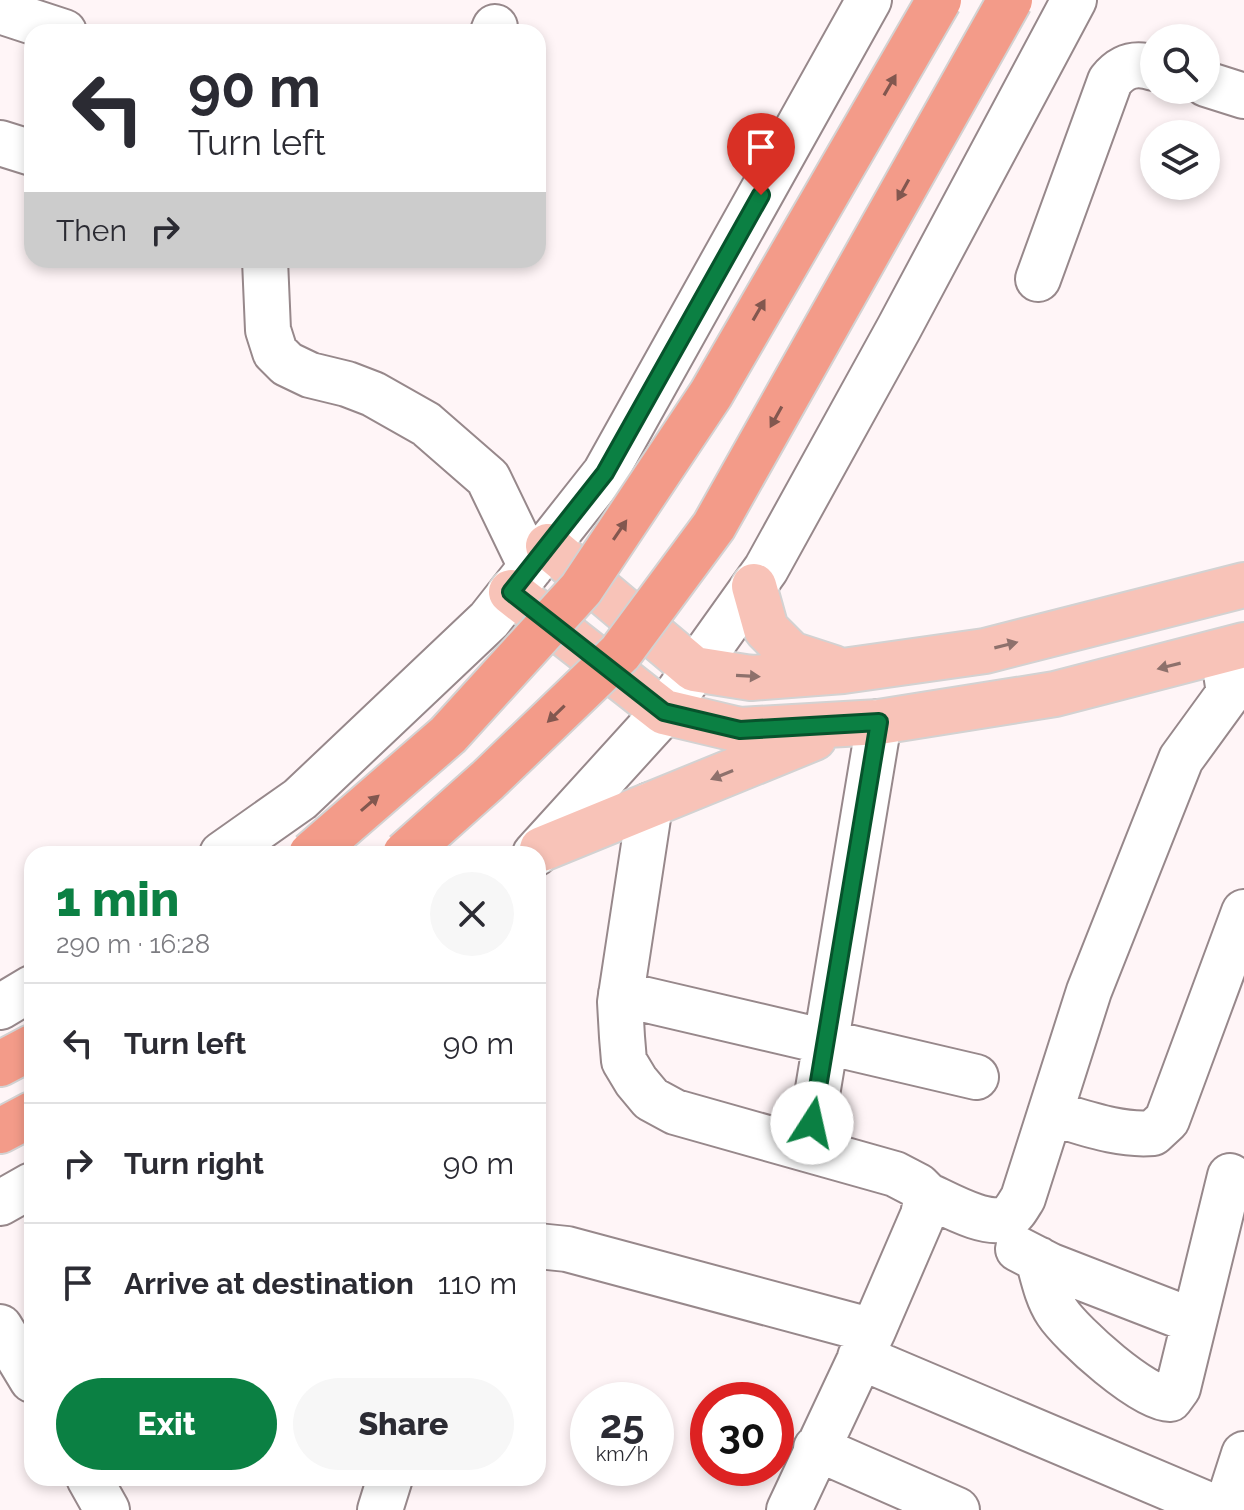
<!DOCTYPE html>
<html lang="en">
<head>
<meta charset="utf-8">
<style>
	:root { --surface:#fff; --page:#f7f7f7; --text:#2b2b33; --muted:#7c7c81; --line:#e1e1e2; --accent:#0b8043 }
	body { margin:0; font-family:Raleway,sans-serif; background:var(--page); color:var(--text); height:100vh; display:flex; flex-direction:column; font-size:30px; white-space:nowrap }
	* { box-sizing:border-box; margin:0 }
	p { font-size:26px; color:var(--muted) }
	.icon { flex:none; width:44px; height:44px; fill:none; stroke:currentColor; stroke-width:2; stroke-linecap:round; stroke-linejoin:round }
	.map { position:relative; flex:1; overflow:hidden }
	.sheet { position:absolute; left:24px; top:846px; width:522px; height:640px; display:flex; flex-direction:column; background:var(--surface); border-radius:24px; box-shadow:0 4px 12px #0003 }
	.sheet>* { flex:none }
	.top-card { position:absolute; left:24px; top:24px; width:522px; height:244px; border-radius:24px; box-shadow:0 4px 12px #0003; background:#fff; color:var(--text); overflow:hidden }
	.fabs { position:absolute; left:1140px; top:24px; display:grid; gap:16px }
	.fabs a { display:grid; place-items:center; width:80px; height:80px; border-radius:50%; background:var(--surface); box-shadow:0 4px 12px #0003; font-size:40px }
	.speed { position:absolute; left:570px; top:1382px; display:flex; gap:16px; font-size:40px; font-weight:700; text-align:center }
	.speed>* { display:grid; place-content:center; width:104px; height:104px; border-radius:50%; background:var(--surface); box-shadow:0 4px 12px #0003; line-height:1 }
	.speed small { font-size:20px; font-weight:400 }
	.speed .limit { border:12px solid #d22; background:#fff; color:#111 }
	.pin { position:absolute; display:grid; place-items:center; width:68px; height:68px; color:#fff; margin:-82px -34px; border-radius:50% 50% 50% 0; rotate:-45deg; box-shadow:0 0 8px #0007 }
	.pin .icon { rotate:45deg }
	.me { position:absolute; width:88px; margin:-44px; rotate:10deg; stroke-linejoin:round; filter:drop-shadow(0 0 6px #0008) }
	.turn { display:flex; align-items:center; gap:28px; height:168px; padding:0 32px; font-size:36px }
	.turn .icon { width:104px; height:104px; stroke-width:2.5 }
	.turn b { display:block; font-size:56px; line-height:68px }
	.then { display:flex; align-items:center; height:76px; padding:0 32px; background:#0003; gap:16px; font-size:30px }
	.round { display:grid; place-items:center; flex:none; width:84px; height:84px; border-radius:42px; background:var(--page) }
	.summary { display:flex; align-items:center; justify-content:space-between; height:136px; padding:0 32px }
	h1 { font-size:48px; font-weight:800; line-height:60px; color:var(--accent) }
	.action { display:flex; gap:16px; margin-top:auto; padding:16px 32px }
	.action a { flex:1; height:92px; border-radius:48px; background:var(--accent); color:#fff; font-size:32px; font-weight:800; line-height:92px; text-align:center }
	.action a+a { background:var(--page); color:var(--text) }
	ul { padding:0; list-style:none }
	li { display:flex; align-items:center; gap:24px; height:120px; padding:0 32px; border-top:2px solid var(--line) }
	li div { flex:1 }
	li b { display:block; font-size:30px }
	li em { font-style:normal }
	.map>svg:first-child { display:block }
</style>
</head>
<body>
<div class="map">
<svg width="1244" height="1510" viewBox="0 0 1244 1510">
	<rect width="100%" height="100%" fill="#fff5f7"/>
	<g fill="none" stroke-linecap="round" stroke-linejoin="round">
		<defs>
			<path id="minor" d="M0 11 64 32
				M493 32 495 27
				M1206 84 1244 96
				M0 143 32 153
				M265 260 268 330 275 352 287 364 310 375 347 384 373 394 426 424 488 478 531 567
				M1038 279 1110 81C1122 66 1135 62 1154 68
				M650 805 620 1002 622 1037 624 1061 636 1081 651 1099 675 1112 895 1174 918 1186 927 1195 923 1215 873 1331 789 1510
				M222 854 300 799 489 620 605 473 869 0
				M535 854 664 712 766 569 899 328 1074 0
				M621 994 976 1077
				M0 1007 32 988
				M1051 1113C1083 1122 1118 1136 1153 1133L1167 1120 1244 912
				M808 1149 879 722
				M927 1195C945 1203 988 1228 1007 1218 1014 1214 1018 1206 1023 1198L1089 991 1181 759 1229 693 1223 653
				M0 1203 32 1185
				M538 1246 567 1249 873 1331
				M1018 1249 1051 1266 1193 1321
				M1038 1259C1043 1277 1047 1297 1057 1312 1072 1335 1145 1400 1170 1399L1178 1388 1230 1176
				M0 1327 32 1380
				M860 1357 1221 1510
				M816 1448 957 1510
				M89 1478 107 1510
				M380 1510 390 1478
				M1226 1510 1244 1454"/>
			<path id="major" d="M548 546 694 669 751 678 843 671 985 651 1244 585
				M754 586 766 629 791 654 834 668
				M511 592 664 712 740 730 879 722 1055 694 1244 645
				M542 849 814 738"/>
			<path id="highway" d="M0 1064 32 1047
				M0 1131 32 1114"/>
		</defs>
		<use href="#minor" stroke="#97888b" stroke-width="48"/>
		<use href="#major" stroke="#d3d2d2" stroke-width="48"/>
		<use href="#highway" stroke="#d3d2d2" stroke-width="48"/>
		<use href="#minor" stroke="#fff" stroke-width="44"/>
		<use href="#major" stroke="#f8c3b8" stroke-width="44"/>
		<use href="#highway" stroke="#f39b89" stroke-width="44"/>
		<defs>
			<path id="highway-bridge" d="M311 854 448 735 581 589 711 394 939 0
				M405 854 488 780 620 653 714 526 1010 0"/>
		</defs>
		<use href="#highway-bridge" stroke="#d3d2d2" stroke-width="48" stroke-linecap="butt"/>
		<use href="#highway-bridge" stroke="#f39b89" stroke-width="44"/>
	</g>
	<defs><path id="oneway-solid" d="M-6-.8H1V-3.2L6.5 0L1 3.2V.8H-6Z" transform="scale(2)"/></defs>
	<g fill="#82574f">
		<use href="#oneway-solid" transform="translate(890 85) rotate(-60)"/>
		<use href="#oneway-solid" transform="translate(903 190) rotate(119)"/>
		<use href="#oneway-solid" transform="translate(759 310) rotate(-60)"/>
		<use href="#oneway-solid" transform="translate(776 417) rotate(119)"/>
		<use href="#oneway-solid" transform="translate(620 530) rotate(-56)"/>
		<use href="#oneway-solid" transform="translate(556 714) rotate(136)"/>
		<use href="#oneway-solid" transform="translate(370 803) rotate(-41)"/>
	</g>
	<g fill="#8e716c">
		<use href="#oneway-solid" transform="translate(1006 645) rotate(-14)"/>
		<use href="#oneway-solid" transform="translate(1169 666) rotate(166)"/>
		<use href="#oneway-solid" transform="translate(748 676) rotate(3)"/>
		<use href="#oneway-solid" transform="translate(722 775) rotate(158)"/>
	</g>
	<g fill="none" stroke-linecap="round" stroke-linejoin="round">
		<defs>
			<path id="route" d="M761 195 605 473 511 592 664 712 740 730 879 722 812 1123"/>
		</defs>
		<use href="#route" stroke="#07532c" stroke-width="20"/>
		<use href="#route" stroke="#0b8043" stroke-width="14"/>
	</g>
</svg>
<div class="fabs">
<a><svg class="icon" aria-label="search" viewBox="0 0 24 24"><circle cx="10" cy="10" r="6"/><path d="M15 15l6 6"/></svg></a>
<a><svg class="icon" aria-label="layers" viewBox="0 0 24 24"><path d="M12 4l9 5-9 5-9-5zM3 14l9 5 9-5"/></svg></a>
</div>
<div class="speed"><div>25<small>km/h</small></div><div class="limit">30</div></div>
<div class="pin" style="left:761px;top:195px;background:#d93025"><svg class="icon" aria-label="arrive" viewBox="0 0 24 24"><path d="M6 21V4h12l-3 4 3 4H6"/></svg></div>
<svg class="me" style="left:812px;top:1123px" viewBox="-20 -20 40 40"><circle r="19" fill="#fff"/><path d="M0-13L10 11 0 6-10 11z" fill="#0b8043"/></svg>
<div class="top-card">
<div class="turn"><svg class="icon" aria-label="left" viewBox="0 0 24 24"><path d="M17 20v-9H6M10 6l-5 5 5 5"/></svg><div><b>90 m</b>Turn left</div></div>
<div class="then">Then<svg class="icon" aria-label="right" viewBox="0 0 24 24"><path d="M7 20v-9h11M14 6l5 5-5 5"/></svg></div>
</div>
<section class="sheet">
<div class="summary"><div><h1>1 min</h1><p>290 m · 16:28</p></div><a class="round"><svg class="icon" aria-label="close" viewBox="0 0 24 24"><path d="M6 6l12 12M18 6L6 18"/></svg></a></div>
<ul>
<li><svg class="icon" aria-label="left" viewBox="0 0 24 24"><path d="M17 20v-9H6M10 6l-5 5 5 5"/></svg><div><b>Turn left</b></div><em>90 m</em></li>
<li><svg class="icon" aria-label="right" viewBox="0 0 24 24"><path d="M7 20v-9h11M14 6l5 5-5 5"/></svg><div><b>Turn right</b></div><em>90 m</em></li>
<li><svg class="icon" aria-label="arrive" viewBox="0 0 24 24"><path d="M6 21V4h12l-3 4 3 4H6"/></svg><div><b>Arrive at destination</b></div><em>110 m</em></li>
</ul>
<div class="action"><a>Exit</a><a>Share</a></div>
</section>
</div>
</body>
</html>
